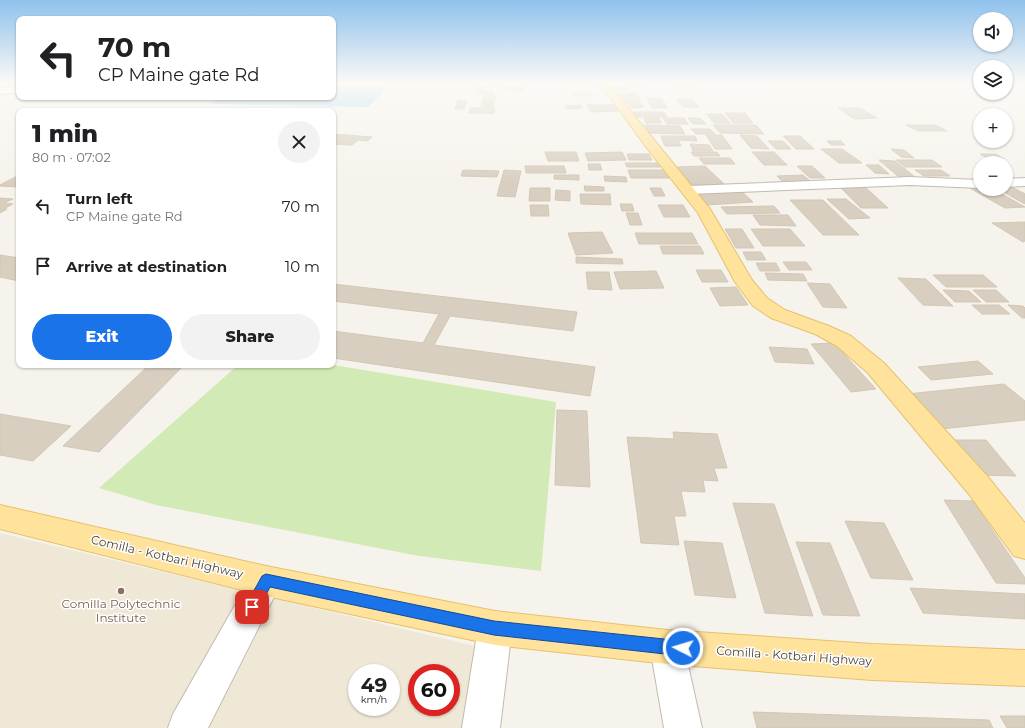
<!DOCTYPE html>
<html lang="en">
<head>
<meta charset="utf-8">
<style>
	:root { --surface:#fff; --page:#f2f2f2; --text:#202124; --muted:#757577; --accent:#1a73e8 }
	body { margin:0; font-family:Montserrat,sans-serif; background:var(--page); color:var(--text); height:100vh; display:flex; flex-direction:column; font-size:15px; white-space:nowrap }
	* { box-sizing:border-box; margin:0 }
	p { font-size:13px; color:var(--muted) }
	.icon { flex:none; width:22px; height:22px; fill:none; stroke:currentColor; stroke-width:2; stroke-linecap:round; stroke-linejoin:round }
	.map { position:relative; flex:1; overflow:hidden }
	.sheet { position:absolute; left:16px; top:108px; width:320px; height:260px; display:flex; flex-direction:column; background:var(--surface); border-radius:8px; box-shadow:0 1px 3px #0004 }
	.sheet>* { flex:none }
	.banner { position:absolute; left:16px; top:16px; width:320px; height:84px; border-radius:8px; box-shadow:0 1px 3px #0004; background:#fff; color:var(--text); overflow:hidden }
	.controls { position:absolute; left:973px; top:12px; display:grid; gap:8px }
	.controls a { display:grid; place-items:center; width:40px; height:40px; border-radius:50%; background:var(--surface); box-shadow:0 1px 3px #0004; font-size:20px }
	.speed { position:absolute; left:348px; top:664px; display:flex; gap:8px; font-size:20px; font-weight:700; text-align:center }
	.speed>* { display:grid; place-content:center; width:52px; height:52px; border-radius:50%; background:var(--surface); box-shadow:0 1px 3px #0004; line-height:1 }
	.speed small { font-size:10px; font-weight:400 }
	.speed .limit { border:6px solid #d22; background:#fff; color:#111 }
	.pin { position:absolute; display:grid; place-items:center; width:34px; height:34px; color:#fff; margin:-17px; border-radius:8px; box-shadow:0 2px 6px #0006 }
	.me { position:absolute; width:44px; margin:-22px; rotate:275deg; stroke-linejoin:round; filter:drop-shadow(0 0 3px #0008) }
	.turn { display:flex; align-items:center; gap:14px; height:84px; padding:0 16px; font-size:18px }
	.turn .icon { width:52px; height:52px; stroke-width:2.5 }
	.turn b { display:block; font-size:28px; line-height:34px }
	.round { display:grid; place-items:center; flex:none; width:42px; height:42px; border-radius:21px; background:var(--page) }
	.head { display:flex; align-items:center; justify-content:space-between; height:68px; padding:0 16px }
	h1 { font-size:24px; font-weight:800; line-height:30px }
	.cta { display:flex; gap:8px; margin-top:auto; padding:8px 16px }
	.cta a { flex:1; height:46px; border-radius:24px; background:var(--accent); color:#fff; font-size:16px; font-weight:800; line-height:46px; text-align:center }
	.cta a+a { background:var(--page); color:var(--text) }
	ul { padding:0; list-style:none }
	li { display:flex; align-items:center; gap:12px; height:60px; padding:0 16px }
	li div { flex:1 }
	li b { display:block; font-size:15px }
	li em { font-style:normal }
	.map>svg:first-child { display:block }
</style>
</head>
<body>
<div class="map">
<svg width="1025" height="728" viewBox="0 0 1025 728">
	<rect width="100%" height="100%" fill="#f6f3ec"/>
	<path fill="#efe8d6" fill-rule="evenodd" d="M0 533 483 648 469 728H0ZM357 673H391V707H357ZM417 673H451V707H417Z"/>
	<path fill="#d2eab5" d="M238 365H333L556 402 541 571 419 556 156 505 99 488Z"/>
	<path fill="#a9d4f2" d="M333 82H383V92L368 107 209 104 222 97H333Z"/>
	<path fill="#d8cfc1" stroke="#d3c7b4" d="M12 82H19V88L0 90V87Z
		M608 82H623L629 90 614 91Z
		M635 82H656L658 84 637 85Z
		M672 82H688L693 87H677Z
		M479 85H499L498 87H486L485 91H494L493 95 476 94Z
		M502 85H512V89H501Z
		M514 85H524V91H514Z
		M573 93H592L593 96H573Z
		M618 93H636L641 101H622Z
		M484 96H496L493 107 481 106Z
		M646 98H661L668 108H653Z
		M676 99H692L699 107H683Z
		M458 100 467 101 464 109H455Z
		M627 102H639L644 107 631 108Z
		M581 105 582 108 566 109 565 106Z
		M587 105H614L618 111 591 112Z
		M470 108H495L494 113H469Z
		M838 108H860L877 118 854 119Z
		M634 112H664L667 117H636Z
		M725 113H745L753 123H733Z
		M707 114H722L730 123H714Z
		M644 118H659L661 123H646Z
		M663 118H684L688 124H667Z
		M688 118H700L706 124H693Z
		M645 125 680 126 685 134 649 133Z
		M713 125H756L764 134 720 133Z
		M906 125H935L947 131H918Z
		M691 129H710L715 134H696Z
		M333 134 372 137 367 141 358 140 352 145 333 144Z
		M706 135H722L732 149H715Z
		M740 135 757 136 769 149 751 148Z
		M661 136H695L697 141 678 140 681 146H665Z
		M783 136H800L814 149H796Z
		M768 141H783L791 149H776Z
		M827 141H841L845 145H831Z
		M690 144 709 145 713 151H693Z
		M821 149H842L862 163H839Z
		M891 149 904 150 914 158 901 157Z
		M545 152H576L579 161H548Z
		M622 152 626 160 588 161 585 153Z
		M691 152H717L720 156H694Z
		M752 152H774L787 165H764Z
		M627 154H649L652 160H629Z
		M980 154H996L1004 159H988Z
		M699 158H730L735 164H704Z
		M879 160 895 161 915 177H899Z
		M896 160H932L942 167H905Z
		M625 163H658L660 167H627Z
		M588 164H600L602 170H589Z
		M866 165H879L889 174 875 173Z
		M525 166H564L566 173H526Z
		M705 166 724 184 693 186 677 167Z
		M797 166H812L825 178H810Z
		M463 170 499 171 497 177 461 176Z
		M504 170 521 171 515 197 497 196Z
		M628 170H666L670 178H631Z
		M915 170H941L950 176H924Z
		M19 175V187L0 186V185Z
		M554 175H579V180L554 179Z
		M803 175 810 181 783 182 777 176Z
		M604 176 626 177 627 182 605 181Z
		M584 186 604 187V191H585Z
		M1006 186H1010L1025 194V204L998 189H1006Z
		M840 187H865L888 208H861Z
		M968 187H980V189H993L1025 207 1005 208Z
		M530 188H550V201H529Z
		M650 188H661L665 196H654Z
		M556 190 570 191V201L555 200Z
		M741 191 753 202 706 205 696 193Z
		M580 194H610L611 205 581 204Z
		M0 198 13 199 4 203 13 204 3 209H7L0 213Z
		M827 199H846L870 218 849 219Z
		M790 200H823L859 235H823Z
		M620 204H632L634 211H622Z
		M530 205H548L549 216H531Z
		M658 205H683L690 217H664Z
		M774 206 780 213 727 214 721 207Z
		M626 213H638L642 225H630Z
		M753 215H788L796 226 760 225Z
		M1025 222V241L1023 242 992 223Z
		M725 229H742L754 248H736Z
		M751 229H790L805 246H763Z
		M602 232 613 253 576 255 568 233Z
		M635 233H692L698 244H639Z
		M660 246H700L704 254H663Z
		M743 252H761L766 260H747Z
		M0 255 19 258V281L0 277Z
		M576 257 622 259 623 264 576 263Z
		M783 262H806L812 270H789Z
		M756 263H776L780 271H760Z
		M696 270H721L728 282H702Z
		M656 271 664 288 620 289 614 272Z
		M586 272H609L612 290 588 289Z
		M765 273 803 274 807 281 768 280Z
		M933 275H983L997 287H946Z
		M898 278 926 279 953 306 923 305Z
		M807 283 830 284 847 308 823 307Z
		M333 284 577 312 573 331 450 316 434 345 595 367 590 396 333 358V331L423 343 439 314 333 301Z
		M736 287 748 305 720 306 710 288Z
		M943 290 969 291 981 302H955Z
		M973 290H996L1009 302H986Z
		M972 305H999L1010 314H982Z
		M1008 305 1023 306 1025 308V318H1022Z
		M834 343 876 389 851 392 811 344Z
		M769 347 807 349 814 364 775 362Z
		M978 361 993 374 931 380 918 367Z
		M149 365H184L99 452 63 446Z
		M1004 384 1025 401V420L942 429 907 394Z
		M557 410 587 411 590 487 555 485Z
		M0 414 71 426 33 461 0 455Z
		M673 432 717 434 727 468H714L718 481 703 480 705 492 681 491 686 516H674L679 545 641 543 627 437 674 439Z
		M953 440H986L1016 476 980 475Z
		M944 500 973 501 1025 578V584L996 583Z
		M733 503 774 504 813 616 765 613Z
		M845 521 884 523 913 580 871 578Z
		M684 541 722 543 736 598 695 595Z
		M796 542 830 543 860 616 823 615Z
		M910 588 1025 594V619L923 613Z
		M753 712 989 720 993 728H757Z
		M1000 716H1025V728H1007Z"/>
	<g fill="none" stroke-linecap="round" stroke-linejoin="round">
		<defs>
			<path id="minor" d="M19 87V93L0 94V88Z
				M910 177 980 180V188L910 185 689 194 684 193 682 190 684 187 689 186Z
				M1025 178V186L1006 187V179Z
				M266 566 277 570 282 581 208 728H168L173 714 255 570Z
				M495 611 507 616 512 628 500 728H462L478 628 483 616Z
				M667 630 679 635 684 647 702 728H664L650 647 655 635Z"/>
			<path id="major" d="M596 82H605L616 93 710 209 752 280 767 298 785 310 829 326 851 336 884 363 988 477 1025 523V559L1014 556 968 493 868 373 837 346 815 334 771 318 753 306 735 282 698 213 646 147 610 97Z
				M0 505 266 566 495 611 667 630 872 644 1025 650V686L872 680 667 664 495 645 266 596 0 529Z"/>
		</defs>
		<use href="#minor" stroke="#c2bbae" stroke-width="2"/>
		<use href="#major" stroke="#e6c16a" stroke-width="2"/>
		<use href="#minor" fill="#fff" fill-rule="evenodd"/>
		<use href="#major" fill="#ffe39c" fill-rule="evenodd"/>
	</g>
	<linearGradient id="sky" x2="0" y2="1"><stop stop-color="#8fc1ec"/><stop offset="0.45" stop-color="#fbfaf6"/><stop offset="1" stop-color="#fbfaf6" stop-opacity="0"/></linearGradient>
	<rect width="1025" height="184" fill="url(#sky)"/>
	<path fill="#1a73e8" stroke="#114b97" d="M266 574 494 621 683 641 688 643 690 648 688 653 683 656 494 635 270 587 257 612 252 614 247 612 245 607 262 576Z"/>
	<circle fill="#8d6e63" stroke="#fff" stroke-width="1.5" cx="121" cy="591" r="4"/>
	<g text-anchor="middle" stroke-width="3" stroke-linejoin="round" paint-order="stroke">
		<g font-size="12" fill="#4b4439" stroke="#fff">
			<text transform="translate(167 557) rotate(13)" y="4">Comilla - Kotbari Highway</text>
			<text transform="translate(794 656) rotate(4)" y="4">Comilla - Kotbari Highway</text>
		</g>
		<g font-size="12" fill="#785e54" stroke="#fff">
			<text x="121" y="608">Comilla Polytechnic<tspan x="121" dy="14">Institute</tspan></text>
		</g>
	</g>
</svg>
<div class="controls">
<a><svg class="icon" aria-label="sound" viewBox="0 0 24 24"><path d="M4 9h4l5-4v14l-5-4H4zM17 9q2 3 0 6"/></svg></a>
<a><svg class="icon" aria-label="layers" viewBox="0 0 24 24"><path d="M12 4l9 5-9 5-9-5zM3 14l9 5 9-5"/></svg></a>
<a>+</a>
<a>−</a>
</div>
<div class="speed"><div>49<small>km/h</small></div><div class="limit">60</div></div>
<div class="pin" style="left:252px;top:607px;background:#d93025"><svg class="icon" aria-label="arrive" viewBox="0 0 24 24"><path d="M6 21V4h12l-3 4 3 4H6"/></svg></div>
<svg class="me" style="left:683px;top:648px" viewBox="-20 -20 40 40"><circle r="17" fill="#1a73e8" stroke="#fff" stroke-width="3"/><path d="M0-11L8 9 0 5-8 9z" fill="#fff"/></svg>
<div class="banner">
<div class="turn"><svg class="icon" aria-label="left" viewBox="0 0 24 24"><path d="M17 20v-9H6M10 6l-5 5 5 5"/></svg><div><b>70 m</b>CP Maine gate Rd</div></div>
</div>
<section class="sheet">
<div class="head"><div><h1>1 min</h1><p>80 m · 07:02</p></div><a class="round"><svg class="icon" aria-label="close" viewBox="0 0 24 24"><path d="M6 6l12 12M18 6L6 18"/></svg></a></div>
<ul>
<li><svg class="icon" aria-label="left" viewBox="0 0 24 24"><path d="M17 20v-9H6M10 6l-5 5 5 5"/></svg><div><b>Turn left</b><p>CP Maine gate Rd</p></div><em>70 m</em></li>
<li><svg class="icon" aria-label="arrive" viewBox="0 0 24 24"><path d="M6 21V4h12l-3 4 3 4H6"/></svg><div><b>Arrive at destination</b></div><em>10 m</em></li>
</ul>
<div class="cta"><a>Exit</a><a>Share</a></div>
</section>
</div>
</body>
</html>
